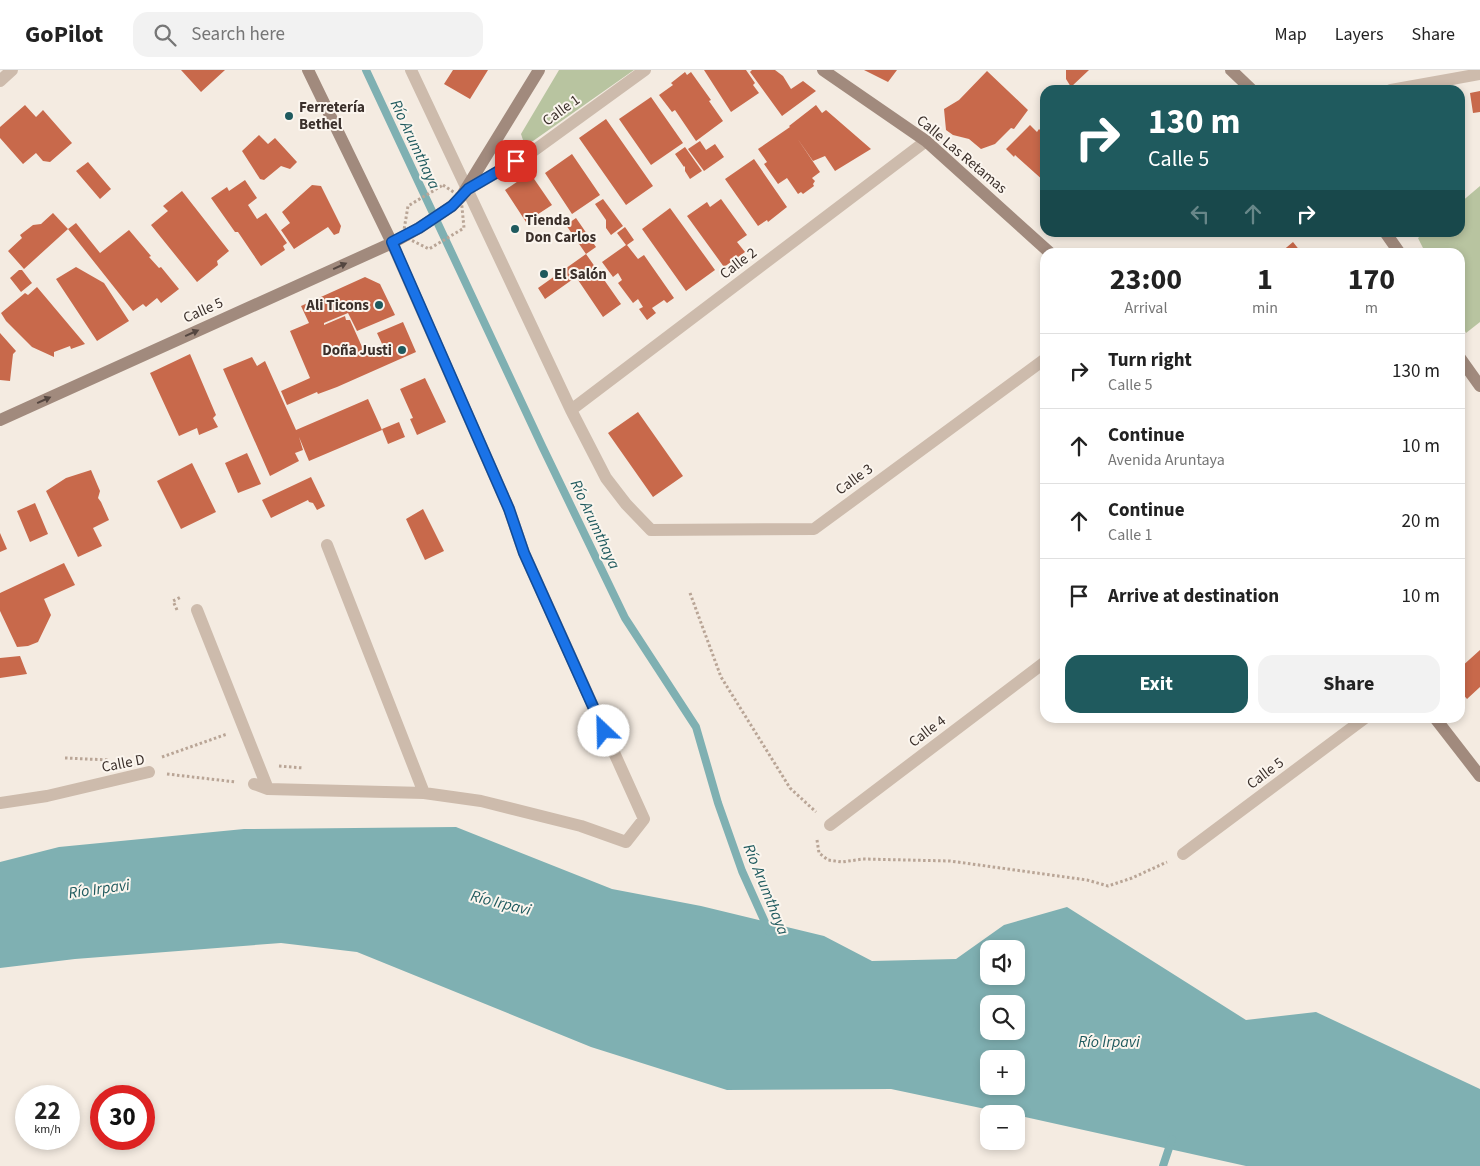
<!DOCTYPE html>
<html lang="en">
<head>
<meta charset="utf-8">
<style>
	:root { --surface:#fff; --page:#f2f2f2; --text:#222; --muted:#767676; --line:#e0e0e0; --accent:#1f5a5e }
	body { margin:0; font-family:"Source Sans 3",sans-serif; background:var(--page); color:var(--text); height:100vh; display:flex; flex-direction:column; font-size:19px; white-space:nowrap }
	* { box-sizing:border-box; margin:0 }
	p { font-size:16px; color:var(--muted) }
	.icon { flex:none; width:28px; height:28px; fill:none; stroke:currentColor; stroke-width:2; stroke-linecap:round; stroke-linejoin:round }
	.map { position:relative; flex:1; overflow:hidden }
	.sheet { position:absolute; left:1040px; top:178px; width:425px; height:475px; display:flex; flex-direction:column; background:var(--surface); border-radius:15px; box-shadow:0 2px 8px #0003 }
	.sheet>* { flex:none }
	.top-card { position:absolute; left:1040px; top:15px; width:425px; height:152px; border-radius:15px; box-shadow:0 2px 8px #0003; background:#1f5a5e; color:#fff; overflow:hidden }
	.fabs { position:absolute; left:980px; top:870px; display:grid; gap:10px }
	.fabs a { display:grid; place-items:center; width:45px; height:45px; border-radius:10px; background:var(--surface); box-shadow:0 2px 8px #0003; font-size:25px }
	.speed { position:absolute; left:15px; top:1015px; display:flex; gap:10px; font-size:25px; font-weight:700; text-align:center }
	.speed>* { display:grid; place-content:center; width:65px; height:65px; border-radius:50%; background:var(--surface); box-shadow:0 2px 8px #0003; line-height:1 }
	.speed small { font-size:12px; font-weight:400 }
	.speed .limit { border:8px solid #d22; background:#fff; color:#111 }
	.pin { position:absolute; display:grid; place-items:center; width:42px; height:42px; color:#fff; margin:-21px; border-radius:10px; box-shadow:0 2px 8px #0006 }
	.me { position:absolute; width:55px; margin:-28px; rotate:336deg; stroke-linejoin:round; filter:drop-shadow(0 0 4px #0008) }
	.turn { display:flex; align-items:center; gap:18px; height:105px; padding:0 25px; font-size:22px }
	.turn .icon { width:65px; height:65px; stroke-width:2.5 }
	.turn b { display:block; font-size:35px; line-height:42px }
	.lanes { display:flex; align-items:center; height:48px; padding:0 25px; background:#0003; justify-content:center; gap:25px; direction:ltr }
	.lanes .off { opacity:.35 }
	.eta { display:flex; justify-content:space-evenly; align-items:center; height:85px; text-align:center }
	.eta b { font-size:30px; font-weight:700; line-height:35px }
	.cta { display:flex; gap:10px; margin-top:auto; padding:10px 25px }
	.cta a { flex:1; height:58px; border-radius:15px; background:var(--accent); color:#fff; font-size:20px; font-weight:700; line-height:58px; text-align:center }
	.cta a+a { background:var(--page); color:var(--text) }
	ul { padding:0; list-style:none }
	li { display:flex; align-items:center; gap:15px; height:75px; padding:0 25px; border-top:1px solid var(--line) }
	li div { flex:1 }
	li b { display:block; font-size:19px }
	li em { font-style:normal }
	header { display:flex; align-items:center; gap:30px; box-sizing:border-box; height:70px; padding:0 25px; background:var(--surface); border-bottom:1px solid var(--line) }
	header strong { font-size:24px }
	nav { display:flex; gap:28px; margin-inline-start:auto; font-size:18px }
	.search { width:350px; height:45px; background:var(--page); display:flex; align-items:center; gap:12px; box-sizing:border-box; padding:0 18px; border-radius:15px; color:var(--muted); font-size:19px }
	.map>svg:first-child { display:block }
</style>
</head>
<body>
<header>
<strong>GoPilot</strong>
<div class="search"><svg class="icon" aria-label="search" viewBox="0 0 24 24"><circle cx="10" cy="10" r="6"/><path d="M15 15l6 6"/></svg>Search here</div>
<nav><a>Map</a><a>Layers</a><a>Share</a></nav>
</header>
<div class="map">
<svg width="1480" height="1096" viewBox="0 0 1480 1096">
	<rect width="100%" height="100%" fill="#f4ebe1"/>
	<path fill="#b8c4a0" d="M559 0H634L533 71 527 73 523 70 521 64Z
		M1480 116V252L1466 263 1460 251V182H1425L1418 168 1424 163 1460 162V133Z"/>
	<path fill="#7fb0b2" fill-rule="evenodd" d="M456 757 612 819 701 836 824 866 872 891 956 889 1004 855 1067 837 1246 950 1316 942 1480 1019V1096H1246L1016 1045V1044H1009L891 1019 727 1020 591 977 357 882 281 873 75 889 0 898V792L59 777 244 759ZM989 879H1016V906H989ZM989 934H1016V961H989ZM989 989H1016V1016H989Z"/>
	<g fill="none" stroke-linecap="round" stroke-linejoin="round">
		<path stroke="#7fb0b2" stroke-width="8" d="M366 0 542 376 625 548 696 657 718 733 742 801 769 861
			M1163 1096 1172 1069"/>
	</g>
	<path fill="#c8694b" d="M181 0H225L201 22Z
		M453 0H488L470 29 444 14Z
		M704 0H746L755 13 753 15 759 23 731 42Z
		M752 0H775L783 6 791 19 803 11 816 21 782 46 750 2Z
		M864 0H897L888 12Z
		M1066 0H1089L1071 17 1066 9Z
		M987 1 1028 40 1014 59 1011 58 995 74 981 79 969 69 953 65 946 60 944 39 959 30Z
		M685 2 687 5 691 2 711 30 709 31 723 51 696 71 675 40 672 42 659 25 673 15 671 13Z
		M1480 21V42L1473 43 1470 23Z
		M651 27 683 73 651 95 619 49Z
		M25 35 36 47 43 40 72 73 50 92 43 91 36 83 23 94 0 68V57Z
		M816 35 822 43 826 40 871 79 835 101 825 86 813 91 797 68 820 102 812 108 815 111 813 114 814 116 803 124 801 122 798 124 787 108 778 114 764 94 767 92 758 79 790 57 789 56Z
		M606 49 653 116 626 135 579 68Z
		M1030 55 1037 62 1039 59 1041 61 1045 57V112L1015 85 1014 87 1006 79Z
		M259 65 268 74 275 68 297 92 290 99 281 96 264 110 260 109 242 81Z
		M700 71 706 80 715 74 724 87 704 101 688 79Z
		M685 77 702 101 690 109 685 101V96L684 97 675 84Z
		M572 84 600 125 572 144 545 103Z
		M754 89 787 137 768 152 767 150 758 156 725 109Z
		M88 92 111 119 100 129 76 101Z
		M530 103 552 135 526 152 505 120Z
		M245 110 257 128 248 135 257 149 266 143 287 173 283 176 285 180 261 196 238 162H235L211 128 227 117 229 121Z
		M312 115 321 116 341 156 339 163 334 165 328 157 294 179 281 160 290 153 282 142Z
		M182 121 229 181 217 191 218 195 197 212 151 155 168 141 163 136Z
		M603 129 623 156 611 165 606 158V150L595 134Z
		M721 129 747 165 737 172 745 182 724 197 687 146 707 132 710 137Z
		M670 138 715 200 686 221 642 159Z
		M53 143 68 159 24 199 8 181 22 168 20 165 33 155 41 154Z
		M576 148 596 177 586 184 566 155Z
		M76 153 100 183 129 160 151 186 149 187 159 198 161 197 179 219 161 233 157 228 146 237 143 234 133 241 68 159Z
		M625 157 634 170 627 175 638 189 644 185 674 228 667 233 664 230 652 238 656 243 647 250 639 239 643 237 638 229 633 233 618 213 622 210 618 203 613 207 602 192 626 175 617 163Z
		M1293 172 1301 182H1281Z
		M586 184 621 234 603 247 576 207 545 229 538 218Z
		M76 197 104 213 129 251 97 271 56 209Z
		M19 200H22L32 213 21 222 10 208Z
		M365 207 380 214 395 245 357 261 348 243 324 253V255L345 246 346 250H350L363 279 371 275 373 280 383 276 377 263 403 252 416 282 337 317 318 324 317 322 287 335 281 321 310 308 290 261 309 253 301 236Z
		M37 217 85 274 71 279 70 276 54 282V287L32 277 6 251 1 243 25 223 28 225Z
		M0 263 16 281 13 284 10 311 0 310Z
		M190 284 216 345 213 348 218 357 199 365 197 358 179 366 150 303Z
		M252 287 257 296 265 291 296 360 368 329 382 360 309 391 299 367 303 380 295 383 299 391 270 406 223 299Z
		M425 308 446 352 417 365 410 349 413 348 400 319Z
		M638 342 683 406 653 427 608 363Z
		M399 352 405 367 388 374 382 359Z
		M247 383 261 414 238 423 225 393Z
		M192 393 216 442 181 459 157 411Z
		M91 400 100 421 98 428 101 432 109 450 93 458 102 476 78 487 46 421 66 408Z
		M311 407 325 436 317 440 313 433 309 432 308 430 271 448 262 430Z
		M35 433 48 464 30 472 17 441Z
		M423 439 444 481 425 490 406 449Z
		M0 463 7 479 0 482Z
		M64 493 75 515 44 529 51 545 38 572 28 576 17 577 0 541V523Z
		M1480 580V617L1467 629 1460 621V598Z
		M20 586 27 604 0 608V588Z"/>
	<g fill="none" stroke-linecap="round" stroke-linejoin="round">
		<path stroke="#b9a596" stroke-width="3" stroke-dasharray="2.5 2.5" stroke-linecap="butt" d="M443 115 461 127 464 158 429 179 403 166 408 136Z
			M690 523 721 607 790 718 816 742
			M177 540 173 531 181 527
			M162 687 227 664
			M65 688 109 690
			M279 696 303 698
			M167 704 236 712
			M817 770 819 783 828 790 842 792 863 789 950 791 1087 810 1108 816 1132 808 1167 792"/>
		<path stroke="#cdbbac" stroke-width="12" d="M411 0 571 340 606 408 626 434 651 460 814 459 1045 289
			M0 11 12 0
			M1391 20 1480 4
			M468 119 532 82 645 0
			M571 340 926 71
			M327 475 424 723
			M197 540 268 719
			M254 714 268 719 424 723 481 731 581 756 626 772 644 749 524 483 509 439 392 173
			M0 733 47 726 149 702
			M830 755 1045 592
			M1183 784 1365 648"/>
		<path stroke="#a18a7d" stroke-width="12" d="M308 0 392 173
			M823 0 926 71 1049 182
			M1231 0 1252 20
			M1385 162 1399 182
			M1460 288 1480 316
			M0 350 392 173 419 158 452 136 461 127 539 0
			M1435 648 1480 706"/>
	</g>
	<defs><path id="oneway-solid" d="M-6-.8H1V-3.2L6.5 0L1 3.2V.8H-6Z" transform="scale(1.25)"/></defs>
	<g fill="#544640">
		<use href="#oneway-solid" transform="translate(340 196) rotate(-24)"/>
		<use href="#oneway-solid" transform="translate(192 263) rotate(-24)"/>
		<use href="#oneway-solid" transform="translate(44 330) rotate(-24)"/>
	</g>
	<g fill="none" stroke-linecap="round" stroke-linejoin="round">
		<defs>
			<path id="route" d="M516 91 468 119 452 136 419 158 392 172 509 439 524 483 604 661"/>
		</defs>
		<use href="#route" stroke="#114b97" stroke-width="12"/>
		<use href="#route" stroke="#1a73e8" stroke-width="9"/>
	</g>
	<g fill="#1f5a5e" stroke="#fbf5ee" stroke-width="2">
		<circle cx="289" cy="46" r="5"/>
		<circle cx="515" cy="159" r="5"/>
		<circle cx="544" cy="204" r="5"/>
		<circle cx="379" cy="235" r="5"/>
		<circle cx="402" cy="280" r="5"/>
	</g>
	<g text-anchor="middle" stroke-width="4" stroke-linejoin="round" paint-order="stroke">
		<g font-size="15" font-weight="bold" fill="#3b302b" stroke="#fbf5ee" text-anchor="start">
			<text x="299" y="42">Ferretería<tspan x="299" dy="17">Bethel</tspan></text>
			<text x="525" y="155">Tienda<tspan x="525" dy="17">Don Carlos</tspan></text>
			<text x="554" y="209">El Salón</text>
			<text x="369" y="240" text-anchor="end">Ali Ticons</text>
			<text x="392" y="285" text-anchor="end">Doña Justi</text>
		</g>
		<g font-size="15" fill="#3b302b" stroke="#fbf5ee">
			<text transform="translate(561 40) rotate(-36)" y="5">Calle 1</text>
			<text transform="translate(962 84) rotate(40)" y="5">Calle Las Retamas</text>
			<text transform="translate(738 193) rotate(-37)" y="5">Calle 2</text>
			<text transform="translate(203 240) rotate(-24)" y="5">Calle 5</text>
			<text transform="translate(854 409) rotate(-36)" y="5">Calle 3</text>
			<text transform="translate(927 661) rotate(-37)" y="5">Calle 4</text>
			<text transform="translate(123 693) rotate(-11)" y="5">Calle D</text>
			<text transform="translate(1265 703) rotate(-37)" y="5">Calle 5</text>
		</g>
		<g font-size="16" font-style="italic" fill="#1f5a5e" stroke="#fbf5ee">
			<text transform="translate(416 74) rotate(65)" y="6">Río Arumthaya</text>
			<text transform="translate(596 454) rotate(65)" y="6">Río Arumthaya</text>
			<text transform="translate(99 818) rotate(-8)" y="6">Río Irpavi</text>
			<text transform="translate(767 819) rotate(68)" y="6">Río Arumthaya</text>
			<text transform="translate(501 832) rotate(14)" y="6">Río Irpavi</text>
			<text x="1109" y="977">Río Irpavi</text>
		</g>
	</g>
</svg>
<div class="fabs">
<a><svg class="icon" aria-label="sound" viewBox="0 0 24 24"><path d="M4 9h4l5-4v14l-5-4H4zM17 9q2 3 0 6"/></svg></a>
<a><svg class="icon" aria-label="search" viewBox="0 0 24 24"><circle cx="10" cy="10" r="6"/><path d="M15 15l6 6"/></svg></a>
<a>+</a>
<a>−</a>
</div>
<div class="speed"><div>22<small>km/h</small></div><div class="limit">30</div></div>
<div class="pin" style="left:516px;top:91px;background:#d93025"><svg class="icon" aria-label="arrive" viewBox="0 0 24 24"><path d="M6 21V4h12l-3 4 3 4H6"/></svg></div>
<svg class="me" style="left:604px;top:661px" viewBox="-20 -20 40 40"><circle r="19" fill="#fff"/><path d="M0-13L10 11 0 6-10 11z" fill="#1a73e8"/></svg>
<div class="top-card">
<div class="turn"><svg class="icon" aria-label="right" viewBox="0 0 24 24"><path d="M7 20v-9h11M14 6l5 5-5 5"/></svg><div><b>130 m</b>Calle 5</div></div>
<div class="lanes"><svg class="icon off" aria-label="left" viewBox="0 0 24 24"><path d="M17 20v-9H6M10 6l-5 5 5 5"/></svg><svg class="icon off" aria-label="ahead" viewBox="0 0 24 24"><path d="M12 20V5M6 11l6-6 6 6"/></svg><svg class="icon" aria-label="right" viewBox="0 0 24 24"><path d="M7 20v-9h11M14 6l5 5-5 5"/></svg></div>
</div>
<section class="sheet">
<div class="eta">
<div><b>23:00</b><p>Arrival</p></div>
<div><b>1</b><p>min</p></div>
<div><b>170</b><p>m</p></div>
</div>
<ul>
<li><svg class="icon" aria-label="right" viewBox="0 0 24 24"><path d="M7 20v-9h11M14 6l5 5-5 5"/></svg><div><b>Turn right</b><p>Calle 5</p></div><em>130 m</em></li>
<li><svg class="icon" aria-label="ahead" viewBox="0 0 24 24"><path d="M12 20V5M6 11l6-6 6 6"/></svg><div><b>Continue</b><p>Avenida Aruntaya</p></div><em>10 m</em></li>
<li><svg class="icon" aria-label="ahead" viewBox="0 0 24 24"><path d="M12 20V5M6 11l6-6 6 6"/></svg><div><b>Continue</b><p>Calle 1</p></div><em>20 m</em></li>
<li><svg class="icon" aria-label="arrive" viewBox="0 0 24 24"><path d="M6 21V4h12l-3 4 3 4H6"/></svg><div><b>Arrive at destination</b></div><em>10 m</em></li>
</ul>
<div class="cta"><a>Exit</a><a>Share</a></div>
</section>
</div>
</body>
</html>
